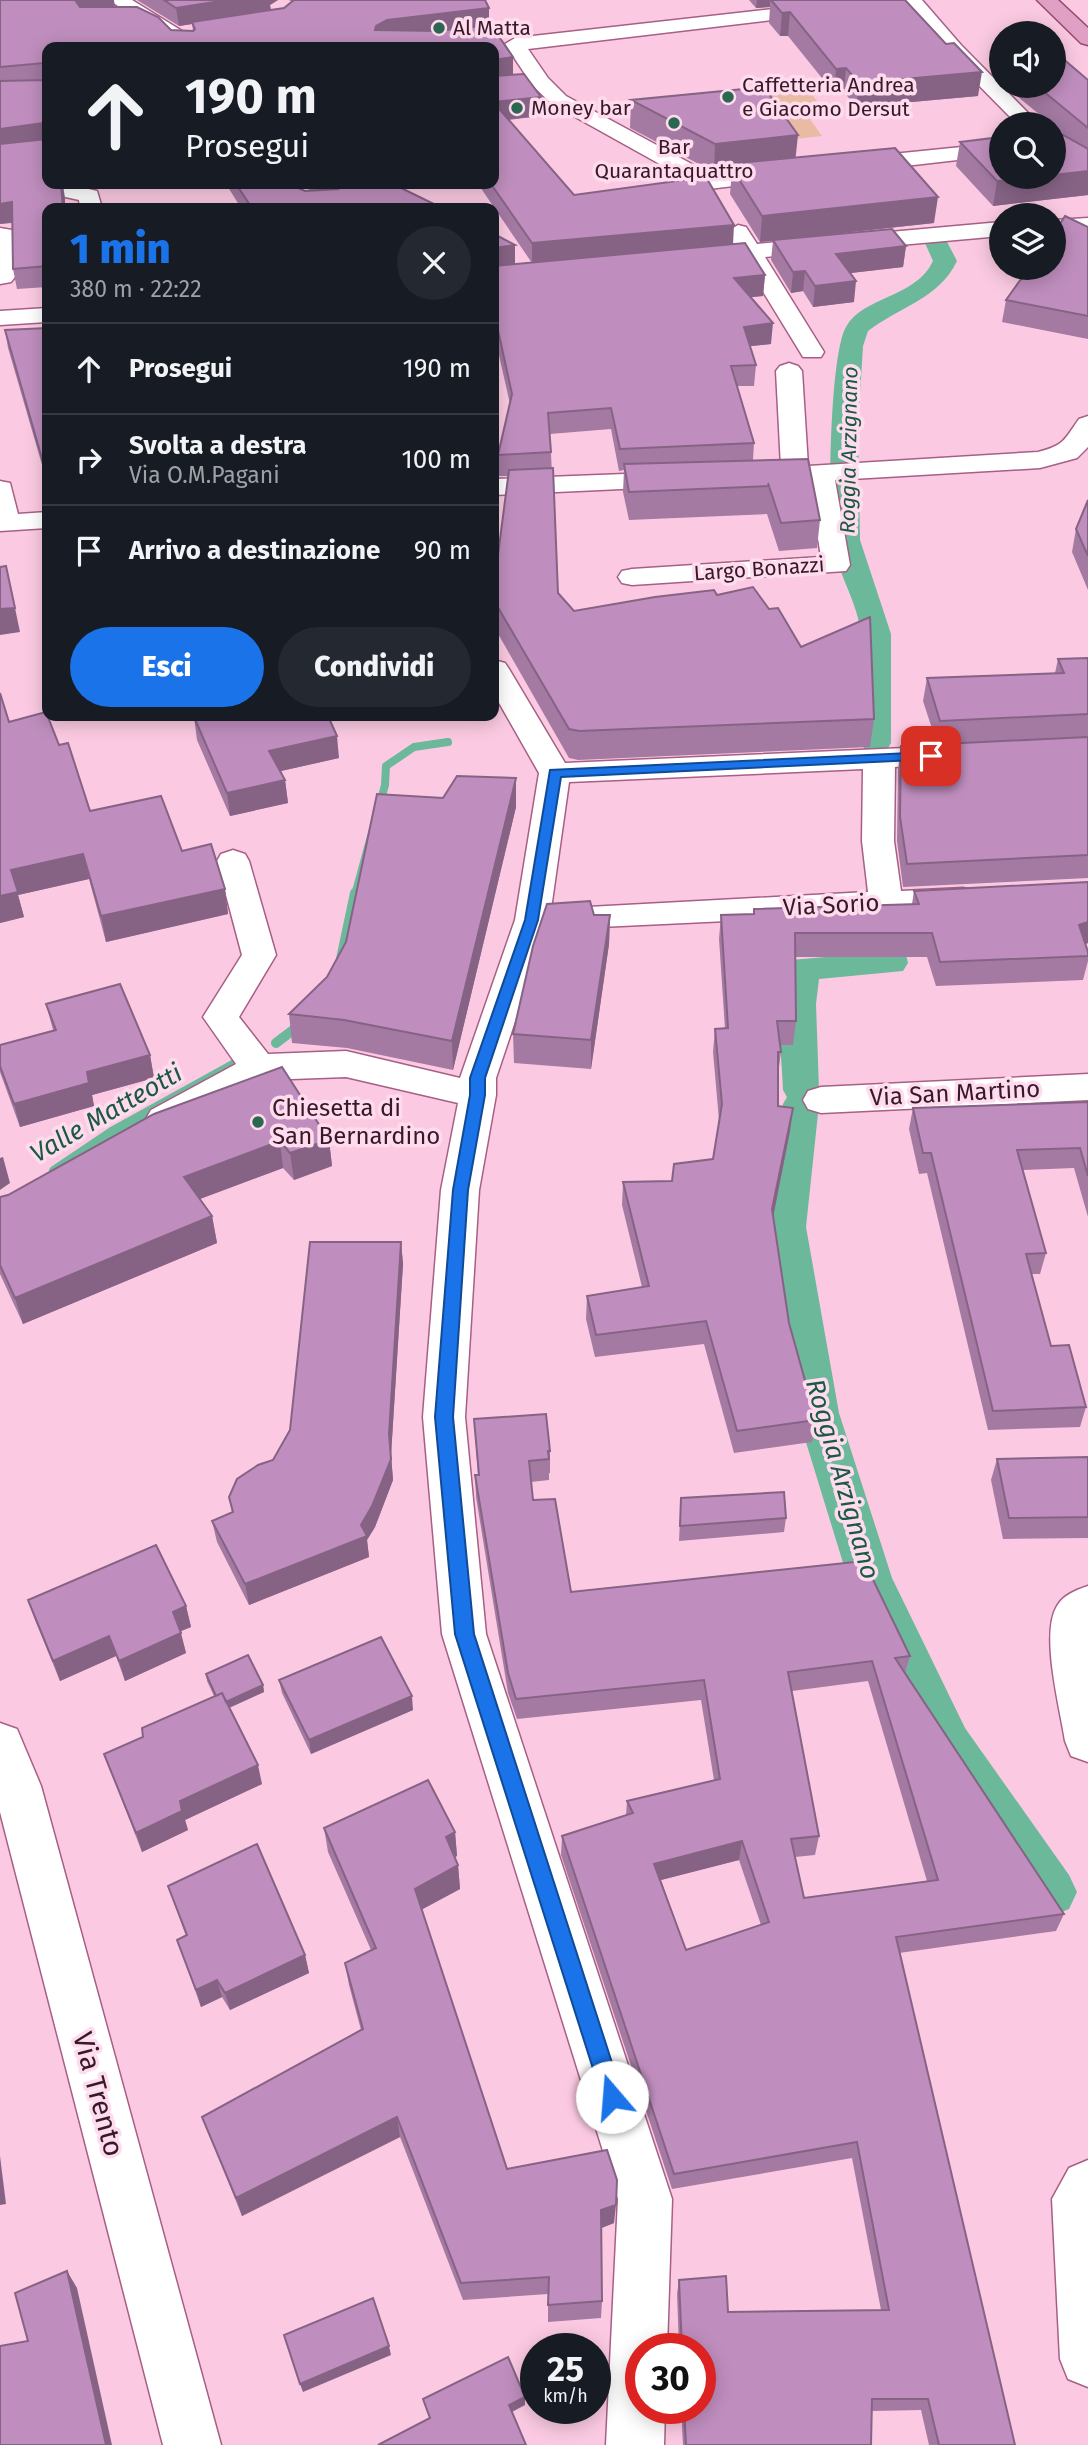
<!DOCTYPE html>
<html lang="it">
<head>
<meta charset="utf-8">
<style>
	:root { --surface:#171b24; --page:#242831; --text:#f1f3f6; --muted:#9ea1a6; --line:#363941; --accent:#1a73e8 }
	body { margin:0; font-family:"Fira Sans",sans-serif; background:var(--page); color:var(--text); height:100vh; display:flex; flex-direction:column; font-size:26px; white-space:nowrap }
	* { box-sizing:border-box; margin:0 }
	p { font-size:23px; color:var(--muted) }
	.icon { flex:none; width:38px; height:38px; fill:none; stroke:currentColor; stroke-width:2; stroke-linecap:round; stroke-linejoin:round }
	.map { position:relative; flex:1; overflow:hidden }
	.details { position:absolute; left:42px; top:203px; width:457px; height:518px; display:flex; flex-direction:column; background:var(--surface); border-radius:14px; box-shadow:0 4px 18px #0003 }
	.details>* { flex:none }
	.guide { position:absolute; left:42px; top:42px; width:457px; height:147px; border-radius:14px; box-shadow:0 4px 18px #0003; background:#171b24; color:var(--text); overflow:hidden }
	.buttons { position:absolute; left:989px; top:21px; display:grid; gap:14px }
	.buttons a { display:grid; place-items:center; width:77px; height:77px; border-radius:50%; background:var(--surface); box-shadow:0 4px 18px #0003; font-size:35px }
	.speed { position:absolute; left:520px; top:2333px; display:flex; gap:14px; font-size:35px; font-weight:700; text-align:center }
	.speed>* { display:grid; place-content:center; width:91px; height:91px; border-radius:50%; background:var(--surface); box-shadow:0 4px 18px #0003; line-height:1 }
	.speed small { font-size:18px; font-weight:400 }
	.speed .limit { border:10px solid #d22; background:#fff; color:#111 }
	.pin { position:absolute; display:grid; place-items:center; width:60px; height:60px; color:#fff; margin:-30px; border-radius:14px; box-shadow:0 4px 10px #0006 }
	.me { position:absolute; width:77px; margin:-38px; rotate:342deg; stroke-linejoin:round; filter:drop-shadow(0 0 5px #0008) }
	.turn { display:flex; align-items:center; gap:24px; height:147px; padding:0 28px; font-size:32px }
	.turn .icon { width:91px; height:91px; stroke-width:2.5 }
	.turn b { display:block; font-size:49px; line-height:60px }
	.round { display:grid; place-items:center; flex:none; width:74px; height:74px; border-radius:37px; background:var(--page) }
	.headline { display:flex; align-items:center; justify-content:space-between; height:119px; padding:0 28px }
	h1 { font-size:42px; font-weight:800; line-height:52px; color:var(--accent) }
	.button { display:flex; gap:14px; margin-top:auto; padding:14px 28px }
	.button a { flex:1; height:80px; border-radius:42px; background:var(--accent); color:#fff; font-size:28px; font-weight:800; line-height:80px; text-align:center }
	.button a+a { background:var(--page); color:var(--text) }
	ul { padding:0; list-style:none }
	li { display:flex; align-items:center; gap:21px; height:91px; padding:0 28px; border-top:2px solid var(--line) }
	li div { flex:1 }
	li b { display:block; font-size:26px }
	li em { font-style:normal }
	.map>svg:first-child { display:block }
</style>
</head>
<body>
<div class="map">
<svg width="1088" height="2445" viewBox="0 0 1088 2445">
	<rect width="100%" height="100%" fill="#fbcae2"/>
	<path fill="#eabba4" d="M801 80 820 105 802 108 822 136 795 139 750 86Z"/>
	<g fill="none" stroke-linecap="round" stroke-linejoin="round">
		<path stroke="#6bb89a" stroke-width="8" d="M355 895 385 785 386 766 414 747 448 742"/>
		<path stroke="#6bb89a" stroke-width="10" d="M341 959 355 893
			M276 1043 301 1024
			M54 1171 112 1132 235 1064"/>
		<path fill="#6bb89a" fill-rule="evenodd" d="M937 236 945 238 957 261C939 299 899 307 868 331L863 346 858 429 860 540 891 634V743L887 750 876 752 865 750 861 743C861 708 864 671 861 636 859 603 836 572 832 539 828 504 830 354 846 327 863 296 916 298 933 261L925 243 929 238Z
			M880 905 892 908 897 916 908 963 903 971 819 979 816 1004 819 1090 815 1097 819 1104 806 1227 839 1413 892 1578 965 1728 1069 1875 1077 1892 1069 1909 1052 1916 1035 1909 931 1758 848 1579 797 1413 768 1227 783 1104 787 1097 783 1090C782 1054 772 990 791 960L871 953 863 916 868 908Z"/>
		<defs>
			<path id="minor" d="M109 0H132L182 31 195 47H175L168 39Z
				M902 0H922L961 45 1039 124H1017L947 53Z
				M773 9 783 15 780 19 528 49 548 78 566 96 712 175 783 166 791 168 794 173 783 180 709 189 701 187 552 104 533 86 505 44 515 38Z
				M1001 143V155L853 172 842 165 853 158Z
				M58 184H80V187L97 191 102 208H80L79 200 61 196Z
				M1088 218V232L1054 234V220Z
				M1001 222V236L765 257 824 352 821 357H803L800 352 743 259 688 261 684 256 688 251 735 246 727 232 738 225 746 227 757 244Z
				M0 228 12 230 15 235V277L11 282 0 284Z
				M47 308V322L0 325V311Z
				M789 363 798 366 802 371 808 466 1038 452C1065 445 1064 440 1079 419L1088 416V447L1077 458 1040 468 835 480 850 565 846 571 632 585 622 583 618 577 622 571 632 569 821 557 809 482H749L745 476 749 470 781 467 776 371 780 366Z
				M677 472 686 474 690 480 686 486 494 495V479Z
				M0 481 10 483 18 514 47 512V528L0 531Z
				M494 660 505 663 509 669 565 763 951 746 962 748 967 755 962 762 895 767 894 841 901 891 963 888 975 891 980 899 975 907 963 910 558 929 547 926 496 1078V1095L479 1190 465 1417 486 1634 672 2199 667 2348H640V2408H665L664 2445H606L618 2199 442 1634 423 1417 441 1190 458 1103 346 1077 265 1080 177 1128 164 1132 151 1128 146 1119 151 1110 236 1064 203 1017 242 955 217 861 221 854 233 850 245 854 249 861 276 955 239 1017 268 1054 346 1051 460 1078 515 920 539 773 494 694ZM863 769 862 841 868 892 551 909 569 782Z
				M1088 1074V1100L821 1113 808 1109 803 1100 808 1091 821 1087Z
				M1088 1586V1762L1071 1756 1065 1741C1060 1708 1040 1634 1057 1606 1063 1595 1076 1590 1088 1586Z
				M0 1723 17 1729 41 1786 221 2445H163L0 1812Z
				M1088 2160V2387L1068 2379 1060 2359 1052 2199 1069 2168Z"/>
			<path id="major" d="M1037 0H1058L1088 28V45L1081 43Z"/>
		</defs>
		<use href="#minor" stroke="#a75f86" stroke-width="3"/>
		<use href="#major" stroke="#974774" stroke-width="3"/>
		<use href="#minor" fill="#fff" fill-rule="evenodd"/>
		<use href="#major" fill="#e0a0c4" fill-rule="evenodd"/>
	</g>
	<path fill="#a47aa3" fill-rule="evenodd" d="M0 0 115 7 171 30 193 31 192 24 179 26 137 0H278L270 5 271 10 284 8 292 2 289 0H485L489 25 513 74 541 116 508 120 574 195 733 244 765 275 763 296 750 297 771 344 750 346 756 365 754 386H737L754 443 753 460 820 520 817 548 779 551 767 514 629 520 623 492 624 470 619 471 611 429 550 434 558 593 574 611 717 595 769 609 801 647 874 719 870 747 578 760 569 758 497 632 496 570 508 476H498V455L510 404 496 342 494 335V234L515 264 532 263 478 184H494V47H47L65 199 47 208V287L17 289 13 269 12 223 0 224Z
		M749 0H905L978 96 856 107 844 92 834 93 788 36H780L769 23 770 7 756 8Z
		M1088 80V195L993 206 956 166 960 142 1065 136 1054 127V124H1051L1006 87V86H1054Z
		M631 100 796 157 934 223 833 234 906 246 903 267 850 273 854 302 813 307 803 291 791 293 771 260 773 241 760 242 730 194 732 170 714 172 630 128Z
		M226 184H289L305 191 310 190 294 184H426L401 187 442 208H241Z
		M1088 227V339L1002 322 1006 300Z
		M47 328V482L8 348 5 330Z
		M1088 500V590L1072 552 1076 529Z
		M1088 658V878L903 887 897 841 898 770 901 746 937 744 923 701 927 678 1055 673 1058 659Z
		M195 716H328L339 758 281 771 285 780 288 803 230 816 197 740 194 717H196Z
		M9 722 59 745 90 811 182 851 225 889 228 914 106 942 89 879 18 895 24 917 0 923Z
		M516 778V807L453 1070 347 1048 292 1043 289 1014 327 977 443 798Z
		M914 891 1088 943 1085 944 1088 952V961L1083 980 936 986 927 957H795L796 1021 793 1045H780L781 1052 778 1075V1106L790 1131 773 1215 789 1323 816 1420 812 1442 734 1453 704 1344 595 1357 586 1319 587 1296 642 1287 622 1205 623 1182 672 1181 713 1159 719 1120 713 1052 715 1029H725L719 939 721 915 754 914V909L912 904Z
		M594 915H610L609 944 591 1069 514 1063 513 1034Z
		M46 1004 150 1055 154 1078 92 1095 94 1106 20 1127 0 1072V1045L53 1030Z
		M1088 1102V1217L1074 1168 1023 1170 1046 1253 1040 1274H1031L1051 1346 1086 1407 1080 1427 988 1430 927 1173 919 1174 909 1129 913 1108Z
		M154 1114 329 1140 332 1166 294 1180 283 1168 200 1199 212 1216 217 1243 23 1324 0 1274V1197L8 1195Z
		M401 1242 403 1264 391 1455 393 1480 375 1527 367 1540 369 1557 249 1605 217 1542 212 1521 232 1512 229 1497 273 1460Z
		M474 1419 550 1451V1473H549V1480L531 1482 533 1500 571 1592 910 1656 905 1673 1064 1914 1056 1931 899 1953 1015 2445H929L921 2410 872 2411 871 2445H683L681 2408H700V2348H679L677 2294 679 2280 728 2312 881 2310 852 2158 672 2189 561 1855 562 1836 626 1815 627 1801 714 1780 701 1700 517 1719 508 1693 476 1497 475 1475H478ZM868 1681 927 1881 804 1898 795 1857 815 1855 819 1836 792 1691ZM739 1860 761 1925 686 1950 661 1880Z
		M1088 1457V1538L1003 1539 991 1480 997 1459Z
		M681 1498 786 1518 784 1532 679 1541Z
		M28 1600 186 1606 191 1627 180 1631 186 1653 125 1681 116 1656 60 1681 35 1620Z
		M206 1674 263 1685 264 1692 229 1708 262 1784 185 1820 188 1830 142 1852 104 1754 143 1737 214 1696 207 1681Z
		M279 1680 413 1710 311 1754 282 1693Z
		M324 1828 455 1832 457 1856 455 1857 458 1865 460 1889 421 1910 507 2169 614 2223 601 2228 602 2301 601 2318 548 2322V2294L463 2300 400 2137 242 2216 202 2117 361 2030 349 1985 345 1963 371 1950 328 1852Z
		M168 1886 305 1955 309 1973 230 2010 222 1997 201 2007 177 1940 186 1936Z"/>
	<path fill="#866385" d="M75 0H114L115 8 77 19Z
		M227 0H278L270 5 271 12 179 26 176 8Z
		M757 0H770V7L756 8Z
		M489 8V27L376 47V26L387 20Z
		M790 12 788 36H780L782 13Z
		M513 57V76L494 79V60Z
		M846 68 844 92 834 93 836 69Z
		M982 72 978 96 856 107 859 83Z
		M541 97V116L494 121V102Z
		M43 123 47 142 0 149V129Z
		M798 135 795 163 745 166 738 163 737 170 732 168V170L714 172 715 144Z
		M1088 171V195L993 206 997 181 1036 177H1054V175Z
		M62 184 65 199V208H63Z
		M371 184H426L371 192Z
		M938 197 934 223 760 242 762 216Z
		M12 202 16 222 0 224V204Z
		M734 225 733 245 532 264V243Z
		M515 245V265L494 268V248Z
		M906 246 903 267 834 275 836 254Z
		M805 271 803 291 791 293 793 272Z
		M765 275 763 296 733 299 734 278Z
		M856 281 854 302 813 307 815 286Z
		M773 323 771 344 742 347 744 327Z
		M15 608 20 632 0 635V609Z
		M337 736 339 758 272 773 269 751Z
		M516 778V807L453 1070 452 1041Z
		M285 780 288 803 230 816 227 793Z
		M83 854 89 879 18 895 24 917 0 923V896L11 870Z
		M225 889 228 914 106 942 101 916Z
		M610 915 609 944 591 1069V1040Z
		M1088 922V943L1073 949 1079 925Z
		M150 1055 154 1078 92 1095 94 1106 20 1127 14 1104 87 1072Z
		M793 1108 790 1131 770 1233 772 1209Z
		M329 1140 332 1166 294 1180 290 1153Z
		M280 1141 283 1168 189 1203 184 1177Z
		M3 1157 10 1183 0 1190V1158Z
		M212 1216 217 1243 23 1324 15 1298Z
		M401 1242 403 1264 391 1455 393 1480 375 1527 367 1540 369 1557 249 1605 245 1584 389 1434Z
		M186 1606 191 1627 179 1632 173 1612Z
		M181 1633 186 1653 125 1681 119 1661Z
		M109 1636 116 1656 60 1681 53 1661Z
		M263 1685 264 1692 222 1711 220 1704Z
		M412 1696 413 1710 311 1754 309 1740Z
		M258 1765 262 1784 185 1820 188 1830 142 1852 136 1833 180 1801Z
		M455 1832 457 1856 448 1861 446 1837Z
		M742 1841 739 1860 653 1882 654 1864Z
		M458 1865 460 1889 417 1912 415 1889Z
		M305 1955 309 1973 230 2010 225 1993Z
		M217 1980 222 1997 201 2007 196 1990Z
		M397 2117 400 2137 242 2216 236 2198Z
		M0 2156 6 2204 0 2205Z
		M616 2205 614 2223 599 2229 601 2210Z
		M67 2271 77 2288 112 2445H106Z
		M389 2346 391 2355 303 2392 300 2384Z
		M525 2397V2405L510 2413 509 2405Z"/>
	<path fill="#bf8ebe" stroke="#866385" stroke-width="2" fill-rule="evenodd" d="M0 0H75L80 7H137L158 17 171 30 193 31 195 29 192 22 284 8 294 0H485L489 8 387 20 376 26 375 30 437 31 491 25 513 57 494 60V47H47V184H61L63 208H47V266L13 269 12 202 0 204V144L46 139V126L43 123 0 129V81L46 80 44 63 0 67Z
		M164 0H227L176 8Z
		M771 0H905L946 44 954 43 982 72 859 83 846 68 836 69 790 12 782 13Z
		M1061 57 1088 80V128L1037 86H1054V58Z
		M524 74 541 97 494 102V76Z
		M764 87 798 135 715 144 631 100Z
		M494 103 574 195 706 177 734 225 532 243 491 184H494Z
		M1054 131H1056L1088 149V171L1054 175Z
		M1001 137V177H1036L997 181 960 142Z
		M895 148 938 197 762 216 732 168 745 166 738 163Z
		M236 184H289L305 191 338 189 335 184H393L442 208H252Z
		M1065 216 1088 227V316L1006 300 1029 268H1054V233Z
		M892 229 906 246 836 254 856 281 815 286 805 271 793 272 773 240Z
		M494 234 515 245 494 248Z
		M745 243 765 275 734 278 773 323 744 327 756 365 731 366 754 443 620 449 611 408 548 413 551 452 498 455 512 394 496 321 494 316V266Z
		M47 328V469H45L5 330Z
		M808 459 820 520 781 523 768 483 769 486 629 492 624 464Z
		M553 468 558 593 574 611 655 597 714 590 717 595 753 587 769 609 778 608 801 647 870 617 874 719 579 731 569 729 496 604V570L509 470Z
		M1088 500V556L1076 529Z
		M6 566 15 608 0 609V567Z
		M1088 658V714L940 721 927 678 1064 673 1058 659Z
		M0 693 9 722 46 712 59 745 68 743 90 811 161 796 182 851 211 844 225 889 101 916 83 854 11 870 18 892 0 896Z
		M200 716H328L337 736 269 751 285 780 227 793 194 717Z
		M1088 737V855L907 864 900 817 901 746Z
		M457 776 516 778 452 1041 344 1020 289 1014 327 977 346 942 377 794 443 798Z
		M1088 882V922L1079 925 1088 952V956L940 962 932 933H795L796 1021H777L781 1052H778V1106L793 1108 772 1209 789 1323 816 1420 737 1431 706 1321 596 1335 587 1296 649 1286 623 1182 672 1181 674 1164 713 1159 722 1104 715 1029 728 1028 721 915 754 914V909L919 904 914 891Z
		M590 901 594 915H610L591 1040 513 1034 533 946 547 904Z
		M120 984 150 1055 87 1072 89 1083 14 1104 0 1066V1045L56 1030 46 1004Z
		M282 1067 329 1140 290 1153 280 1141 184 1177 212 1216 15 1298 0 1265V1197L8 1195 154 1114Z
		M1088 1102V1176L1080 1148 1017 1150 1046 1253 1026 1254 1051 1346 1069 1345 1086 1407 993 1411 931 1153H923L913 1108Z
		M310 1242H401L389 1434 391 1459 372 1506 361 1525 367 1536 245 1584 212 1521 233 1512 229 1497 237 1479 258 1465 273 1460 290 1430Z
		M546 1414 550 1451H548L549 1459 529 1461 533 1500 555 1499 571 1592 864 1561 910 1656 895 1658 1064 1914 896 1937 1015 2445H939L928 2399H872L871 2445H686L684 2408H700V2348H682L679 2280 726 2276 728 2312 889 2310 857 2142 674 2174 562 1836 633 1813 627 1801 720 1779 704 1680 516 1699 508 1673 475 1475H479L474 1419ZM872 1661 938 1880 804 1898 791 1839 819 1836 788 1672ZM742 1841 769 1922 686 1950 654 1864Z
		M1088 1457V1517L1009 1518 997 1459Z
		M784 1492 786 1518 680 1526 681 1498Z
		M156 1545 186 1606 173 1612 181 1633 119 1661 109 1636 53 1661 28 1600Z
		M381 1637 412 1696 309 1740 279 1680Z
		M248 1655 263 1685 226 1702 222 1693 216 1696 206 1674Z
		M222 1693 258 1765 180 1801 182 1811 136 1833 104 1754 143 1737 142 1728Z
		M428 1780 455 1832 446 1837 458 1865 415 1889 507 2169 607 2150 617 2180 616 2205 601 2210 602 2301 548 2305 549 2277 461 2283 397 2117 236 2198 202 2117 363 2029 345 1963 376 1948 324 1828Z
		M257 1844 305 1955 225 1993 217 1980 196 1990 177 1940 187 1935 168 1886Z
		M67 2271 106 2445H0V2346L28 2341 15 2293Z
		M373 2298 389 2346 300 2384 284 2335Z
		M508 2357 525 2397 509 2405 526 2445H378L430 2418 423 2399Z"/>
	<path fill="#1a73e8" stroke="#114b97" stroke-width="2" d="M931 752 938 756 936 759 561 777 538 920 485 1078V1095L468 1190 453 1417 474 1634 623 2097 620 2104 612 2107 605 2104 602 2097 455 1634 435 1417 453 1190 470 1095V1078L525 920 550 770Z"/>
	<g fill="#2b6751" stroke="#fedced" stroke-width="2.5">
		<circle cx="439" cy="28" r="7"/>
		<circle cx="728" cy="97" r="7"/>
		<circle cx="517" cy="108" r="7"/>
		<circle cx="674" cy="123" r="7"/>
		<circle cx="258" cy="1122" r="7"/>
	</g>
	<g text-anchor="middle" stroke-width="7" stroke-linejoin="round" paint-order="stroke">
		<g font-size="21" fill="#371929" stroke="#fedced" text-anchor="start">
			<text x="453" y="35">Al Matta</text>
			<text x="742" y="92">Caffetteria Andrea<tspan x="742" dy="24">e Giacomo Dersut</tspan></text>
			<text x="531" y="115">Money bar</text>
			<text x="674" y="154" text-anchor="middle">Bar<tspan x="674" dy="24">Quarantaquattro</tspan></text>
		</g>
		<g font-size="21" font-style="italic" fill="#1c5944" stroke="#fedced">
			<text transform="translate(849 450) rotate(-89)" y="7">Roggia Arzignano</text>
		</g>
		<g font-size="21" fill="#371929" stroke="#fedced">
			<text transform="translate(759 569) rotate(-4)" y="7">Largo Bonazzi</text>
		</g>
		<g font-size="24" fill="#371929" stroke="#fedced">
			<text transform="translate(831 905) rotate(-3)" y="8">Via Sorio</text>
			<text transform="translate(955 1093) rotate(-3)" y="8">Via San Martino</text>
		</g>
		<g font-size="24" fill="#371929" stroke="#fedced" text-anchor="start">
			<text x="272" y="1116">Chiesetta di<tspan x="272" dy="28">San Bernardino</tspan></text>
		</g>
		<g font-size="26" font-style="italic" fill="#1c5944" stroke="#fedced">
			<text transform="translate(106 1113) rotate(-30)" y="9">Valle Matteotti</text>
			<text transform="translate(843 1479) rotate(74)" y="9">Roggia Arzignano</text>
		</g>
		<g font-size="28" fill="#371929" stroke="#fedced">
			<text transform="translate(99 2094) rotate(75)" y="10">Via Trento</text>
		</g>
	</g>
</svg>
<div class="buttons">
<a><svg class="icon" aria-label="sound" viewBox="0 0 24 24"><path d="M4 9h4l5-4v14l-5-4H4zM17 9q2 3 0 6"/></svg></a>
<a><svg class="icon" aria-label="search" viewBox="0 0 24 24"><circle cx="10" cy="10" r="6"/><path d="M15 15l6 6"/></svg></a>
<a><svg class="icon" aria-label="layers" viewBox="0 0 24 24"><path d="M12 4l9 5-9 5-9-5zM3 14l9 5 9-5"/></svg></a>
</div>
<div class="speed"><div>25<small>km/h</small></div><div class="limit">30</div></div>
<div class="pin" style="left:931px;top:756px;background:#d93025"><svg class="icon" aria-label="arrive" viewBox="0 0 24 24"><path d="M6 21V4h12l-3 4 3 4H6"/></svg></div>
<svg class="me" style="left:612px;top:2097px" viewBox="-20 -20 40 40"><circle r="19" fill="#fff"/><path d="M0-13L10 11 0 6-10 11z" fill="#1a73e8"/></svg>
<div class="guide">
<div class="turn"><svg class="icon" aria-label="ahead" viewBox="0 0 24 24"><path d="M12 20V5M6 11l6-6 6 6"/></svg><div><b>190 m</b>Prosegui</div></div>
</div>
<section class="details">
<div class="headline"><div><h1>1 min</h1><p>380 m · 22:22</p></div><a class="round"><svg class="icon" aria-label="close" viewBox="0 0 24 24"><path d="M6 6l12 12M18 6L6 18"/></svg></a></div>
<ul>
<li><svg class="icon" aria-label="ahead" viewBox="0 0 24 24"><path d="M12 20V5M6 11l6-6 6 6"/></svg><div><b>Prosegui</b></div><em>190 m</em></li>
<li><svg class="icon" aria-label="right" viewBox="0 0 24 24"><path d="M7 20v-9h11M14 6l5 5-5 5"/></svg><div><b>Svolta a destra</b><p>Via O.M.Pagani</p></div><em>100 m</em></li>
<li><svg class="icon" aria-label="arrive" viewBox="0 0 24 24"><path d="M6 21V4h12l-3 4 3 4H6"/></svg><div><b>Arrivo a destinazione</b></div><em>90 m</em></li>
</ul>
<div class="button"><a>Esci</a><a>Condividi</a></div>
</section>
</div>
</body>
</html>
